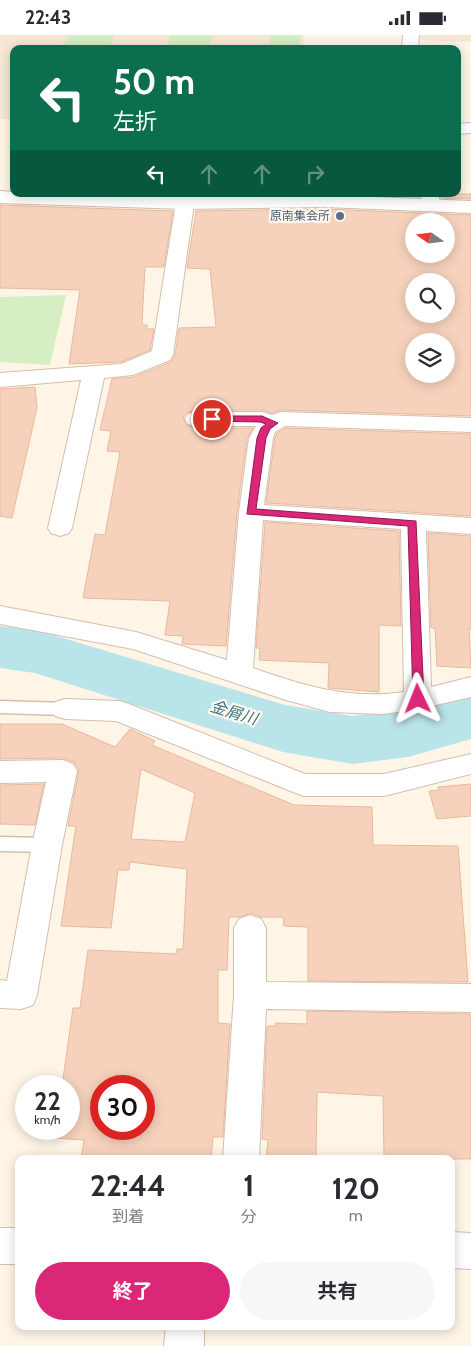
<!DOCTYPE html>
<html lang="ja">
<head>
<meta charset="utf-8">
<style>
	:root { --surface:#fff; --page:#f7f7f7; --text:#2b2b33; --muted:#7c7c81; --accent:#db2777 }
	body { margin:0; font-family:Cabin,"Noto Sans JP",sans-serif; background:var(--page); color:var(--text); height:100vh; display:flex; flex-direction:column; font-size:19px; white-space:nowrap }
	* { box-sizing:border-box; margin:0 }
	p { font-size:16px; color:var(--muted) }
	.icon { flex:none; width:28px; height:28px; fill:none; stroke:currentColor; stroke-width:2; stroke-linecap:round; stroke-linejoin:round }
	.map { position:relative; flex:1; overflow:hidden }
	.drawer { position:absolute; left:15px; top:1120px; width:440px; height:175px; display:flex; flex-direction:column; background:var(--surface); border-radius:10px; box-shadow:0 2px 12px #0003 }
	.drawer>* { flex:none }
	.guide { position:absolute; left:10px; top:10px; width:451px; height:152px; border-radius:10px; box-shadow:0 2px 12px #0003; background:#0b6e4f; color:#fff; overflow:hidden }
	.needle { width:32px; rotate:284deg }
	.tools { position:absolute; left:405px; top:178px; display:grid; gap:10px }
	.tools a { display:grid; place-items:center; width:50px; height:50px; border-radius:50%; background:var(--surface); box-shadow:0 2px 12px #0003; font-size:25px }
	.speed { position:absolute; left:15px; top:1040px; display:flex; gap:10px; font-size:25px; font-weight:700; text-align:center }
	.speed>* { display:grid; place-content:center; width:65px; height:65px; border-radius:50%; background:var(--surface); box-shadow:0 2px 12px #0003; line-height:1 }
	.speed small { font-size:12px; font-weight:400 }
	.speed .limit { border:8px solid #d22; background:#fff; color:#111 }
	.pin { position:absolute; display:grid; place-items:center; width:42px; height:42px; color:#fff; margin:-21px; border:2px solid #fff; border-radius:50%; box-shadow:0 1px 5px #0007 }
	.me { position:absolute; width:55px; margin:-28px; rotate:358deg; stroke-linejoin:round; filter:drop-shadow(0 0 4px #0008) }
	.turn { display:flex; align-items:center; gap:18px; height:105px; padding:0 20px; font-size:22px }
	.turn .icon { width:65px; height:65px; stroke-width:2.5 }
	.turn b { display:block; font-size:35px; line-height:42px }
	.lanes { display:flex; align-items:center; height:48px; padding:0 20px; background:#0003; justify-content:center; gap:25px; direction:ltr }
	.lanes .off { opacity:.35 }
	.eta { display:flex; justify-content:space-evenly; align-items:center; height:85px; text-align:center }
	.eta b { font-size:30px; font-weight:700; line-height:35px }
	.action { display:flex; gap:10px; margin-top:auto; padding:10px 20px }
	.action a { flex:1; height:58px; border-radius:30px; background:var(--accent); color:#fff; font-size:20px; font-weight:700; line-height:58px; text-align:center }
	.action a+a { background:var(--page); color:var(--text) }
	.status { display:flex; justify-content:space-between; align-items:center; height:35px; padding:0 25px; background:var(--surface); direction:ltr }
	.status svg { height:14px; fill:currentColor }
	.map>svg:first-child { display:block }
</style>
</head>
<body>
<div class="status"><b>22:43</b><svg viewBox="0 0 49 12"><path d="M0 12V9h3v3zM5 12V6h3v6zM10 12V3h3v9zM15 12V0h3v12zM26 1h20v11H26zM47 4h2v5h-2z"/></svg></div>
<div class="map">
<svg width="471" height="1311" viewBox="0 0 471 1311">
	<rect width="100%" height="100%" fill="#fef5e7"/>
	<path fill="#f7e7d5" d="M0 0H304L302 14H14V84H0Z
		M421 0H471V7L420 5Z"/>
	<path fill="#d5eec3" d="M68 0H114L109 14H62Z
		M170 0H213L209 14H166Z
		M271 0H301L298 14H268Z
		M66 260 50 330 0 327V262Z"/>
	<g fill="none" stroke-linecap="round" stroke-linejoin="round">
		<path fill="#b9e4ea" fill-rule="evenodd" d="M0 591 40 596 285 670 352 681 408 674 471 658V704L408 722 352 729 283 717 35 638 0 633Z"/>
	</g>
	<path fill="#f6d2bc" stroke="#eab89b" fill-rule="evenodd" d="M340 159H418L419 162Z
		M440 159H471V164L441 163Z
		M0 170 173 176 164 232H145L142 287 143 290H147V294H154L150 315 121 327 69 329 80 255 0 253Z
		M325 174 471 180V381L281 375 272 378 262 375H196L186 378 183 383 186 390 196 393H253L247 403 237 477 226 611 182 609 183 601 165 600 170 566 83 563 95 499 105 500 120 417 107 416 111 396 100 395 112 344 134 342 171 327 175 320 179 293 216 292 210 234 187 233 196 176ZM414 186H446V219H414ZM414 246H446V279H414ZM414 306H446V339H414Z
		M35 352 37 373 12 483 0 481V354Z
		M285 393 471 399V481L266 468 275 403 277 398Z
		M265 487 399 496 401 591 379 590V657L328 653 329 628 259 625 260 613H256Z
		M428 498 471 501V594H469L471 633 437 631 435 593H431Z
		M0 689H62L115 712 130 694 155 706 152 710 294 770 372 772 373 810 458 811 468 947 308 946V892L284 891 283 882H261L251 878 239 882H229L227 935H218V988L230 989 223 1102H213L211 1124H81L84 1105 55 1103 56 1094H69V1051H62L73 973H80L88 915 176 919 177 914H183L187 834 130 827 129 835H118L111 893 61 891 76 791H68L79 735 74 727 63 723 0 724ZM141 734 195 758 185 807 131 804ZM101 1051H144V1094H101Z
		M44 749 35 790 0 789V750Z
		M471 749V781L437 784 429 756 439 755 438 752Z
		M307 976 471 979V1124H384L383 1061 317 1057 316 1124H266L268 1105 262 1104 267 991H275L276 988 307 989Z"/>
	<g fill="none" stroke-linecap="round" stroke-linejoin="round">
		<defs>
			<path id="service" d="M0 666 65 668 71 670 73 674 71 678 65 680 0 678Z
				M0 802 47 803 53 805 56 810 53 815 47 817 0 816Z"/>
			<path id="minor" d="M403 0H419L418 14H402Z
				M471 88V98L458 99V89Z
				M420 159H438L441 170 439 174H425Z
				M185 162 192 164 194 168 173 320 170 325 133 340 104 343 72 493 69 498 60 501 51 498 48 493 81 345 0 352V338L121 329 152 316 176 168 178 164Z
				M196 377H262L272 380 281 377 471 383V397L285 391 275 397 273 403 264 470 471 483V499L426 496 431 652 471 642V662L419 674 383 679 330 677 286 665 133 614 0 589V571L136 597 227 625 239 477 249 403 256 391H196L188 389 185 384 188 379ZM263 485 401 494 404 657C350 665 303 651 253 633Z
				M65 664 119 666 129 669 305 739H384L471 719V739L384 761H303L116 686 65 684 55 681 51 674 55 667Z
				M63 725 73 729 77 736 62 810 37 960 33 970 21 974 0 973V945L7 946 32 810 46 747 0 748V726Z
				M250 880 261 884 266 893V947L471 949V977L266 974 259 1124H223L234 960V893L239 884Z
				M0 1193H19V1229H0Z
				M451 1197 471 1198V1234L451 1233Z
				M166 1291H204V1311H164Z"/>
			<path id="tertiary" d="M0 156 14 157V159L185 162 325 160 471 166V178L325 172 185 174 0 168Z"/>
		</defs>
		<use href="#service" stroke="#d4beae" stroke-width="3"/>
		<use href="#minor" stroke="#d4beae" stroke-width="2"/>
		<use href="#tertiary" stroke="#d4beae" stroke-width="2"/>
		<use href="#service" fill="#fff" fill-rule="evenodd"/>
		<use href="#minor" fill="#fff" fill-rule="evenodd"/>
		<use href="#tertiary" fill="#fff" fill-rule="evenodd"/>
	</g>
	<path fill="#db2777" stroke="#8e194d" d="M212 381H262L278 388 270 394 266 403 256 474 416 486 424 664 423 667 418 668 413 664 408 491 247 479 257 403 261 393 266 389 260 387 209 386V382Z"/>
	<circle fill="#5c6f8a" stroke="#fff9ef" stroke-width="2" cx="340" cy="181" r="5"/>
	<g text-anchor="middle" stroke-width="4.5" stroke-linejoin="round" paint-order="stroke">
		<g font-size="12" fill="#4e5e75" stroke="#fff9ef" text-anchor="end">
			<text x="330" y="185">原南集会所</text>
		</g>
		<g font-size="16" font-style="italic" fill="#3a7782" stroke="#fff9ef">
			<text transform="translate(234 677) rotate(17)" y="6">金屑川</text>
		</g>
	</g>
</svg>
<div class="tools">
<a><svg class="needle" viewBox="-14 -14 28 28"><path d="M0-13l5 13h-10z" fill="#e53935"/><path d="M0 13l5-13h-10z" fill="#7c7c81"/></svg></a>
<a><svg class="icon" aria-label="search" viewBox="0 0 24 24"><circle cx="10" cy="10" r="6"/><path d="M15 15l6 6"/></svg></a>
<a><svg class="icon" aria-label="layers" viewBox="0 0 24 24"><path d="M12 4l9 5-9 5-9-5zM3 14l9 5 9-5"/></svg></a>
</div>
<div class="speed"><div>22<small>km/h</small></div><div class="limit">30</div></div>
<div class="pin" style="left:212px;top:384px;background:#d93025"><svg class="icon" aria-label="arrive" viewBox="0 0 24 24"><path d="M6 21V4h12l-3 4 3 4H6"/></svg></div>
<svg class="me" style="left:418px;top:664px" viewBox="-20 -20 40 40"><path d="M0-17L14 15 0 8-14 15z" fill="#db2777" stroke="#fff" stroke-width="4"/></svg>
<div class="guide">
<div class="turn"><svg class="icon" aria-label="left" viewBox="0 0 24 24"><path d="M17 20v-9H6M10 6l-5 5 5 5"/></svg><div><b>50 m</b>左折</div></div>
<div class="lanes"><svg class="icon" aria-label="left" viewBox="0 0 24 24"><path d="M17 20v-9H6M10 6l-5 5 5 5"/></svg><svg class="icon off" aria-label="ahead" viewBox="0 0 24 24"><path d="M12 20V5M6 11l6-6 6 6"/></svg><svg class="icon off" aria-label="ahead" viewBox="0 0 24 24"><path d="M12 20V5M6 11l6-6 6 6"/></svg><svg class="icon off" aria-label="right" viewBox="0 0 24 24"><path d="M7 20v-9h11M14 6l5 5-5 5"/></svg></div>
</div>
<section class="drawer">
<div class="eta">
<div><b>22:44</b><p>到着</p></div>
<div><b>1</b><p>分</p></div>
<div><b>120</b><p>m</p></div>
</div>
<div class="action"><a>終了</a><a>共有</a></div>
</section>
</div>
</body>
</html>
